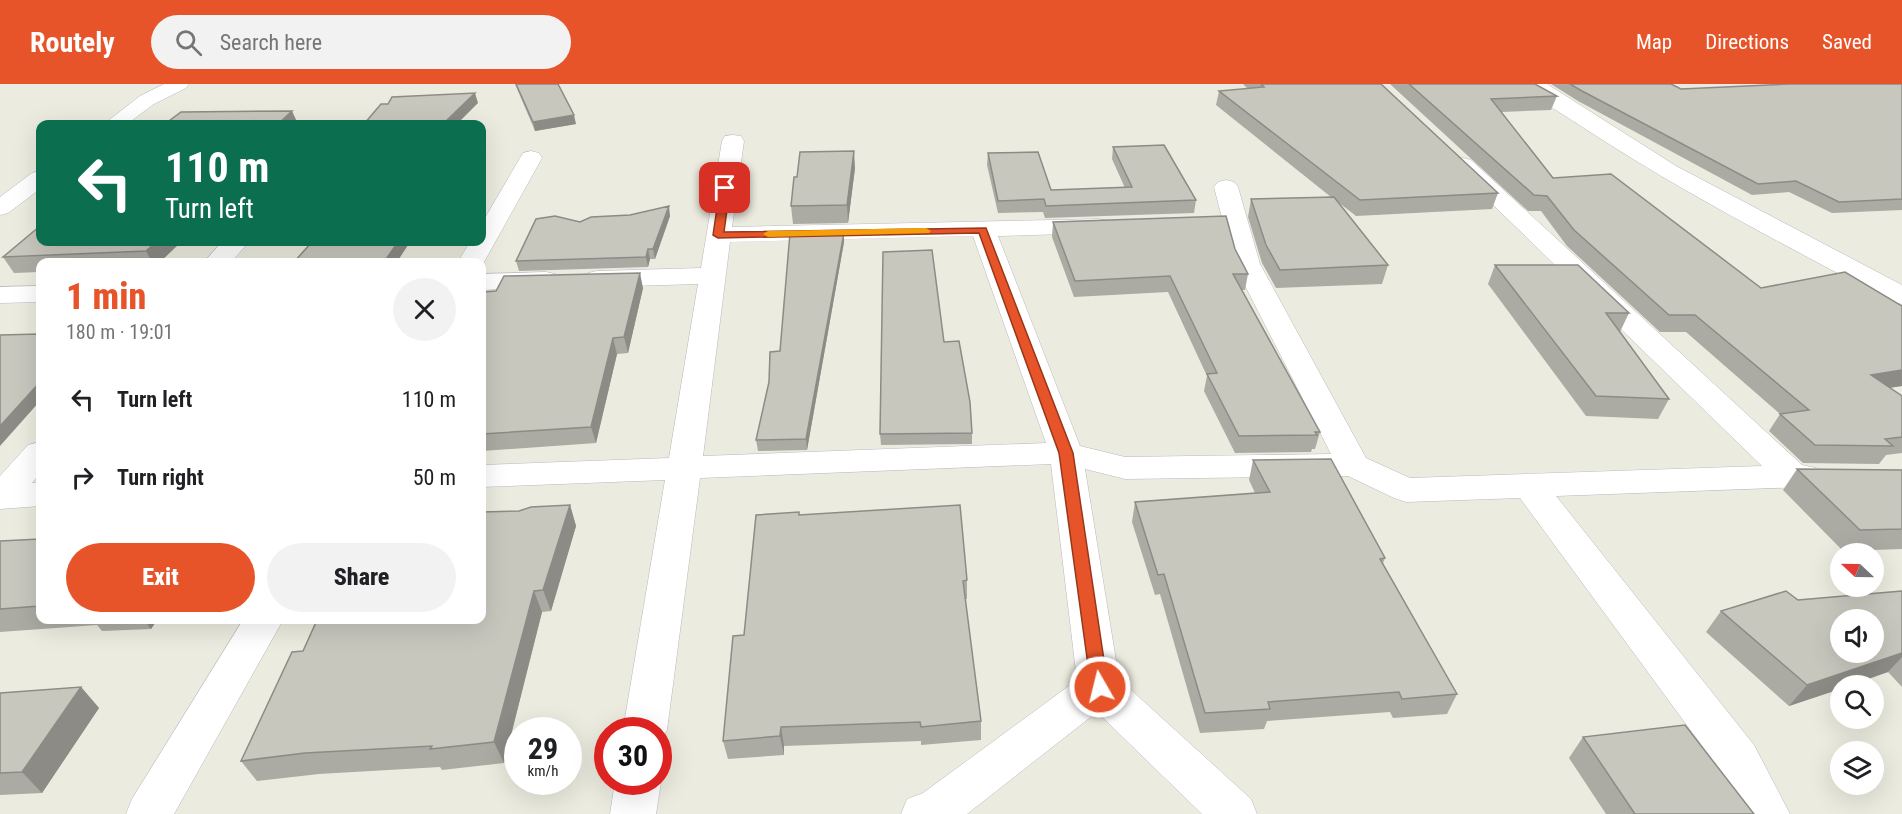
<!DOCTYPE html>
<html lang="en">
<head>
<meta charset="utf-8">
<style>
	:root { --surface:#fff; --page:#f2f2f2; --text:#202124; --muted:#757577; --accent:#e85429 }
	body { margin:0; font-family:"Roboto Condensed",sans-serif; background:var(--page); color:var(--text); height:100vh; display:flex; flex-direction:column; font-size:22px; white-space:nowrap }
	* { box-sizing:border-box; margin:0 }
	p { font-size:20px; color:var(--muted) }
	.icon { flex:none; width:33px; height:33px; fill:none; stroke:currentColor; stroke-width:2; stroke-linecap:round; stroke-linejoin:round }
	.map { position:relative; flex:1; overflow:hidden }
	.drawer { position:absolute; left:36px; top:174px; width:450px; height:366px; display:flex; flex-direction:column; background:var(--surface); border-radius:12px; box-shadow:0 6px 24px #0002 }
	.drawer>* { flex:none }
	.top-card { position:absolute; left:36px; top:36px; width:450px; height:126px; border-radius:12px; box-shadow:0 6px 24px #0002; background:#0b6e4f; color:#fff; overflow:hidden }
	.needle { width:39px; rotate:292deg }
	.tools { position:absolute; left:1830px; top:459px; display:grid; gap:12px }
	.tools a { display:grid; place-items:center; width:54px; height:54px; border-radius:50%; background:var(--surface); box-shadow:0 6px 24px #0002; font-size:30px }
	.speed { position:absolute; left:504px; top:633px; display:flex; gap:12px; font-size:30px; font-weight:700; text-align:center }
	.speed>* { display:grid; place-content:center; width:78px; height:78px; border-radius:50%; background:var(--surface); box-shadow:0 6px 24px #0002; line-height:1 }
	.speed small { font-size:15px; font-weight:400 }
	.speed .limit { border:9px solid #d22; background:#fff; color:#111 }
	.pin { position:absolute; display:grid; place-items:center; width:51px; height:51px; color:#fff; margin:-26px; border-radius:12px; box-shadow:0 3px 9px #0006 }
	.me { position:absolute; width:66px; margin:-33px; rotate:352deg; stroke-linejoin:round; filter:drop-shadow(0 0 4px #0008) }
	.turn { display:flex; align-items:center; gap:21px; height:126px; padding:0 30px; font-size:27px }
	.turn .icon { width:78px; height:78px; stroke-width:2.5 }
	.turn b { display:block; font-size:42px; line-height:51px }
	.round { display:grid; place-items:center; flex:none; width:63px; height:63px; border-radius:32px; background:var(--page) }
	.headline { display:flex; align-items:center; justify-content:space-between; height:102px; padding:0 30px }
	h1 { font-size:36px; font-weight:800; line-height:45px; color:var(--accent) }
	.action { display:flex; gap:12px; margin-top:auto; padding:12px 30px }
	.action a { flex:1; height:69px; border-radius:36px; background:var(--accent); color:#fff; font-size:24px; font-weight:800; line-height:69px; text-align:center }
	.action a+a { background:var(--page); color:var(--text) }
	ul { padding:0; list-style:none }
	li { display:flex; align-items:center; gap:18px; height:78px; padding:0 30px }
	li div { flex:1 }
	li b { display:block; font-size:22px }
	li em { font-style:normal }
	header { display:flex; align-items:center; gap:36px; box-sizing:border-box; height:84px; padding:0 30px; background:var(--accent); color:#fff }
	header strong { font-size:28px }
	nav { display:flex; gap:33px; margin-inline-start:auto; font-size:21px }
	.search { width:420px; height:54px; background:var(--page); display:flex; align-items:center; gap:15px; box-sizing:border-box; padding:0 21px; border-radius:33px; color:var(--muted); font-size:22px }
	.map>svg:first-child { display:block }
</style>
</head>
<body>
<header>
<strong>Routely</strong>
<div class="search"><svg class="icon" aria-label="search" viewBox="0 0 24 24"><circle cx="10" cy="10" r="6"/><path d="M15 15l6 6"/></svg>Search here</div>
<nav><a>Map</a><a>Directions</a><a>Saved</a></nav>
</header>
<div class="map">
<svg width="1902" height="730" viewBox="0 0 1902 730">
	<rect width="100%" height="100%" fill="#ebebdf"/>
	<g fill="none" stroke-linecap="round" stroke-linejoin="round">
		<defs>
			<path id="street" d="M1524 0H1547L1676 82 1902 201V220L1892 218C1789 163 1685 110 1587 46 1571 35 1534 14 1524 0Z
				M733 51 741 52 744 57 732 143 1099 135 1108 137 1111 142 1108 147 1099 149 998 152 1080 362 1125 373 1331 370 1234 180 1214 103 1218 98 1226 96 1234 98 1238 103 1260 180 1366 374 1410 394 1762 382 1452 81 1455 76 1463 74 1471 76 1802 381 1816 384 1821 392 1816 400 1804 403 1556 412 1754 661 1790 730H1743L1722 689 1520 414 1406 418 1394 414 1348 392 1125 395 1085 385 1119 595 1251 715 1257 730H1202L1097 628 967 730H901L907 715 923 709 1077 596 1051 380 700 394 667 646 658 660V646H623L665 396 482 403V381L669 374 698 200 597 203 588 201 584 195 588 189 597 187 701 184 722 57 725 52ZM973 152 1046 359 703 372 730 158Z
				M531 67 539 69 542 74 484 178 482 182V178H458L470 158H482V139L523 69Z
				M222 158H249L231 178H204Z
				M546 188 555 190 559 196 555 202 482 206V190Z
				M40 202V218L0 219V203Z
				M40 358V389L32 399 40 398V422L0 425V392L28 361Z
				M243 536H283L174 730H126L132 715Z
				M658 693 661 698 656 730H610L615 698H658Z"/>
			<path id="secondary" d="M164 0H189L186 4 154 20 127 40H104L140 12Z
				M40 87V105L8 129 0 131V113L32 89Z"/>
		</defs>
		<use href="#street" stroke="#b7b9be" stroke-width="1"/>
		<use href="#secondary" stroke="#b8bac1" stroke-width="1"/>
		<use href="#street" fill="#fff" fill-rule="evenodd"/>
		<use href="#secondary" fill="#fff" fill-rule="evenodd"/>
	</g>
	<path fill="#acaba3" d="M515 0H558L576 40 535 47Z
		M1243 0H1381L1498 109 1492 125 1356 132 1338 118 1388 181 1382 200 1276 204 1262 179 1248 133 1251 115 1331 113 1216 21 1219 7 1248 5Z
		M1390 0H1535L1557 12 1551 26 1501 28 1553 94 1761 204 1902 222V302L1889 304 1902 312V369L1886 371 1879 380 1803 379 1769 347 1780 330 1686 248H1660L1567 162 1541 127H1528Z
		M1551 0H1671L1681 5 1902 0V126L1832 129 1789 108 1752 111 1578 17Z
		M1113 63 1196 116 1194 129 1045 134 1043 128 998 129 987 81 988 69 1051 106 1125 104 1112 75Z
		M855 84 848 139 793 140 791 122Z
		M670 132 655 175H650L648 183 519 187 516 177 580 138Z
		M1053 138 1235 165 1248 190 1245 206H1241L1320 348 1315 365H1312L1311 368 1235 369 1204 307 1207 292 1168 208 1074 213 1052 153Z
		M40 158H181L160 178H40V188L14 189 3 173Z
		M844 158 807 366 758 367 756 356 780 267Z
		M1495 181 1629 229 1620 248 1669 315 1658 335 1586 332 1488 200Z
		M643 204 628 269 617 270 596 359 482 367V211Z
		M944 258 972 349V360L881 361 880 350Z
		M1253 376 1385 474 1383 479 1457 610 1447 630 1393 634 1390 628 1267 637 1264 645 1200 649 1160 510 1155 511 1132 438 1135 418 1255 409 1249 396Z
		M1797 385 1902 386V465L1843 467 1783 406Z
		M570 421 576 442 551 527 542 528 504 679 442 686 440 683 319 690 257 697 241 677 303 567 519 427Z
		M800 431 967 496V515H965L981 637V656L921 661V657L784 662V671L728 675 723 657 744 551Z
		M40 455V536H157L151 545 102 547 97 541 0 548V457Z
		M1902 507V603L1888 588 1840 602V605L1789 622 1706 548 1721 527 1798 516Z
		M81 603 99 624 42 709 0 711V609Z
		M1583 653 1754 730H1606L1569 674Z"/>
	<path fill="#8c8b85" d="M475 9 478 19 457 40H443Z
		M292 27 298 40H278Z
		M574 31 576 40 535 47 533 38Z
		M854 67 855 84 848 139 847 121Z
		M669 122 670 132 655 175 653 165Z
		M844 149V158L807 366 806 355Z
		M156 158H181L160 178H152L146 167Z
		M398 158H410L397 178H384Z
		M648 165 650 175 648 183 646 173Z
		M640 189 643 204 628 269 624 253Z
		M613 254 617 270 596 359 591 343Z
		M1902 286V302L1859 308 1871 291Z
		M40 298V317L0 362V342Z
		M570 421 576 442 551 527 543 506Z
		M534 507 542 528 504 679 494 658Z
		M144 536H157L151 545Z
		M1902 569V573L1888 588 1849 602H1840V605L1789 622 1807 601Z
		M81 603 99 624 42 709 22 688Z
		M781 643 784 662V671L780 652Z"/>
	<path fill="#c8c7be" stroke="#8c8b85" stroke-width="1.5" fill-rule="evenodd" d="M516 0H558L574 31 533 38Z
		M1261 0H1381L1498 109 1360 116 1219 7 1264 3Z
		M1409 0H1535L1557 12 1491 15 1553 94 1611 90 1761 204 1845 188 1902 222V286L1871 291 1902 312V353L1885 355 1893 362 1815 361 1780 330 1809 326 1695 231H1669L1574 146 1547 112 1534 111Z
		M1570 0H1671L1681 5 1790 0H1902V115L1839 118 1796 97 1758 100 1582 7Z
		M475 9 443 40H364L381 20H388L392 13Z
		M292 27 278 40H165L181 28Z
		M1164 61 1196 116 1046 122 1044 115 998 117 988 69 1038 68 1051 106 1132 103 1113 63Z
		M854 67 847 121 791 122 794 93H797L800 68Z
		M1334 113 1388 181 1280 186 1266 161 1251 115Z
		M669 122 653 165H648L646 173 516 177 536 135 555 132 580 138 591 133 630 131Z
		M1226 132 1235 165 1248 190H1233L1320 348H1315L1317 351 1239 352 1207 290 1217 289 1170 192 1075 197 1053 138Z
		M40 142V158H156L146 167 3 173Z
		M790 149H844L806 355 756 356 769 298 770 268 780 267Z
		M312 158H398L384 178H294Z
		M932 166 944 258 959 257 970 318 972 349 880 350 883 168Z
		M1495 181H1578L1629 229H1606L1669 315 1596 312Z
		M640 189 624 253 613 254 591 343 482 350V211L483 208 496 207 504 192Z
		M40 250V298L0 342V251Z
		M1331 375 1385 474 1380 475 1457 610 1402 615 1399 608 1268 618 1270 625 1205 629 1164 490 1158 491 1135 418 1270 408 1253 376Z
		M1797 385 1902 386V445L1860 446Z
		M570 421 543 506 534 507 494 658 430 665 432 662 305 669 241 677 292 568 303 567 317 536H482V428L519 427 531 423Z
		M960 421 967 496 963 497 981 637 921 643 920 638 781 643 780 652 723 657 733 552 744 551 756 431 799 428V431Z
		M40 455V522L0 525V457Z
		M1786 507 1798 516 1902 507V569L1807 601 1721 527ZM1840 536H1874V568H1840Z
		M81 603 22 688 0 689V609Z
		M1685 641 1754 730H1635L1583 653Z"/>
	<path fill="#e85429" stroke="#97371b" stroke-width="1.5" d="M725 101 730 104 724 148 986 144 1073 369 1108 603 1106 608 1100 610 1093 608 1091 603 1059 369 979 149 718 154 713 151 720 104Z"/>
	<path fill="#f59e0b" d="M926 144 931 147 929 149 768 153 763 150 768 147Z"/>
</svg>
<div class="tools">
<a><svg class="needle" viewBox="-14 -14 28 28"><path d="M0-13l5 13h-10z" fill="#e53935"/><path d="M0 13l5-13h-10z" fill="#757577"/></svg></a>
<a><svg class="icon" aria-label="sound" viewBox="0 0 24 24"><path d="M4 9h4l5-4v14l-5-4H4zM17 9q2 3 0 6"/></svg></a>
<a><svg class="icon" aria-label="search" viewBox="0 0 24 24"><circle cx="10" cy="10" r="6"/><path d="M15 15l6 6"/></svg></a>
<a><svg class="icon" aria-label="layers" viewBox="0 0 24 24"><path d="M12 4l9 5-9 5-9-5zM3 14l9 5 9-5"/></svg></a>
</div>
<div class="speed"><div>29<small>km/h</small></div><div class="limit">30</div></div>
<div class="pin" style="left:725px;top:104px;background:#d93025"><svg class="icon" aria-label="arrive" viewBox="0 0 24 24"><path d="M6 21V4h12l-3 4 3 4H6"/></svg></div>
<svg class="me" style="left:1100px;top:603px" viewBox="-20 -20 40 40"><circle r="17" fill="#e85429" stroke="#fff" stroke-width="3"/><path d="M0-11L8 9 0 5-8 9z" fill="#fff"/></svg>
<div class="top-card">
<div class="turn"><svg class="icon" aria-label="left" viewBox="0 0 24 24"><path d="M17 20v-9H6M10 6l-5 5 5 5"/></svg><div><b>110 m</b>Turn left</div></div>
</div>
<section class="drawer">
<div class="headline"><div><h1>1 min</h1><p>180 m · 19:01</p></div><a class="round"><svg class="icon" aria-label="close" viewBox="0 0 24 24"><path d="M6 6l12 12M18 6L6 18"/></svg></a></div>
<ul>
<li><svg class="icon" aria-label="left" viewBox="0 0 24 24"><path d="M17 20v-9H6M10 6l-5 5 5 5"/></svg><div><b>Turn left</b></div><em>110 m</em></li>
<li><svg class="icon" aria-label="right" viewBox="0 0 24 24"><path d="M7 20v-9h11M14 6l5 5-5 5"/></svg><div><b>Turn right</b></div><em>50 m</em></li>
</ul>
<div class="action"><a>Exit</a><a>Share</a></div>
</section>
</div>
</body>
</html>
